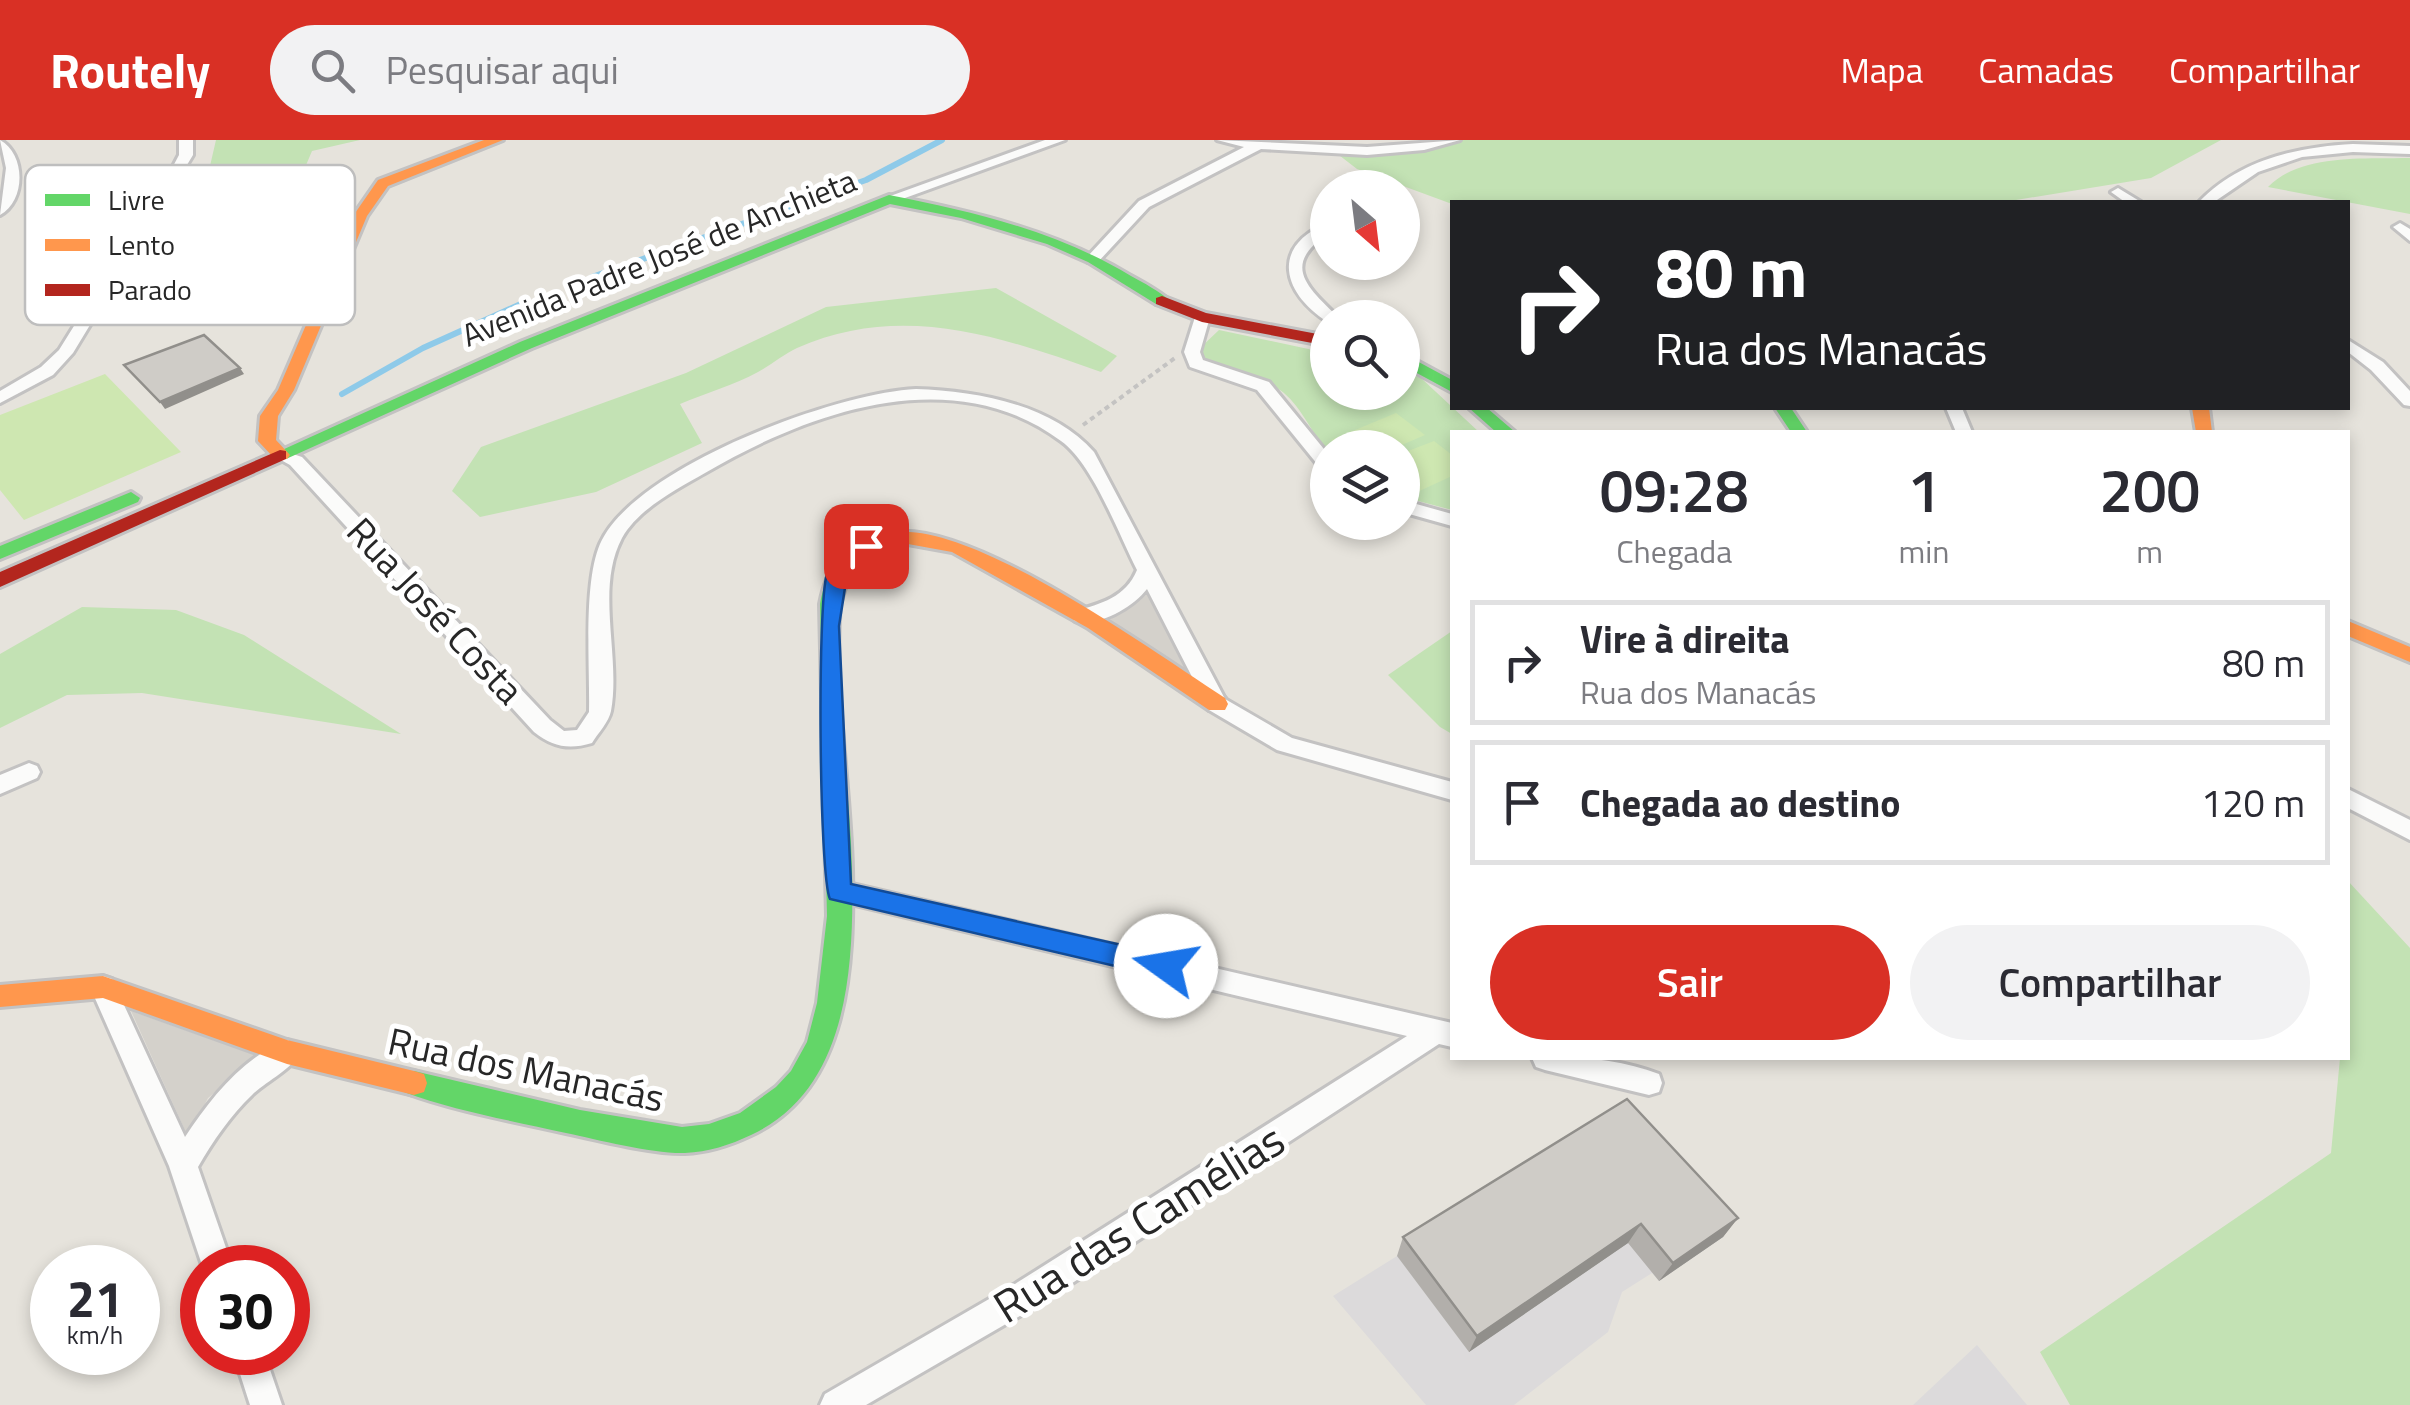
<!DOCTYPE html>
<html lang="pt">
<head>
<meta charset="utf-8">
<style>
	:root { --surface:#fff; --page:#f2f2f3; --text:#2b2b33; --muted:#7c7c81; --line:#e1e1e2; --accent:#d93025 }
	body { margin:0; font-family:"Titillium Web",sans-serif; background:var(--page); color:var(--text); height:100vh; display:flex; flex-direction:column; font-size:38px; white-space:nowrap }
	* { box-sizing:border-box; margin:0 }
	p { font-size:32px; color:var(--muted) }
	.icon { flex:none; width:55px; height:55px; fill:none; stroke:currentColor; stroke-width:2; stroke-linecap:round; stroke-linejoin:round }
	.map { position:relative; flex:1; overflow:hidden }
	.side { position:absolute; left:1450px; top:290px; width:900px; height:630px; display:flex; flex-direction:column; background:var(--surface); border-radius:0px; box-shadow:0 5px 15px #0003 }
	.side>* { flex:none }
	.top-card { position:absolute; left:1450px; top:60px; width:900px; height:210px; border-radius:0px; box-shadow:0 5px 15px #0003; background:#202124; color:#fff; overflow:hidden }
	.needle { width:65px; rotate:152deg }
	.buttons { position:absolute; left:1310px; top:30px; display:grid; gap:20px }
	.buttons a { display:grid; place-items:center; width:110px; height:110px; border-radius:50%; background:var(--surface); box-shadow:0 5px 15px #0003; font-size:50px }
	.speed { position:absolute; left:30px; top:1105px; display:flex; gap:20px; font-size:50px; font-weight:700; text-align:center }
	.speed>* { display:grid; place-content:center; width:130px; height:130px; border-radius:50%; background:var(--surface); box-shadow:0 5px 15px #0003; line-height:1 }
	.speed small { font-size:25px; font-weight:400 }
	.speed .limit { border:15px solid #d22; background:#fff; color:#111 }
	.pin { position:absolute; display:grid; place-items:center; width:85px; height:85px; color:#fff; margin:-42px; border-radius:20px; box-shadow:0 5px 15px #0006 }
	.me { position:absolute; width:110px; margin:-55px; rotate:283deg; stroke-linejoin:round; filter:drop-shadow(0 0 8px #0008) }
	.turn { display:flex; align-items:center; gap:35px; height:210px; padding:0 40px; font-size:45px }
	.turn .icon { width:130px; height:130px; stroke-width:2.5 }
	.turn b { display:block; font-size:70px; line-height:85px }
	.eta { display:flex; justify-content:space-evenly; align-items:center; height:170px; text-align:center }
	.eta b { font-size:60px; font-weight:600; line-height:70px }
	.button { display:flex; gap:20px; margin-top:auto; padding:20px 40px }
	.button a { flex:1; height:115px; border-radius:60px; background:var(--accent); color:#fff; font-size:40px; font-weight:600; line-height:115px; text-align:center }
	.button a+a { background:var(--page); color:var(--text) }
	ul { padding:0; list-style:none }
	li { display:flex; align-items:center; gap:30px; height:125px; margin:0 20px 15px; padding:0 20px; border:5px solid var(--line); border-radius:0px }
	li div { flex:1 }
	li b { display:block; font-size:38px }
	li em { font-style:normal }
	header { display:flex; align-items:center; gap:60px; box-sizing:border-box; height:140px; padding:0 50px; background:var(--accent); color:#fff }
	header strong { font-size:48px }
	nav { display:flex; gap:55px; margin-inline-start:auto; font-size:35px }
	.search { width:700px; height:90px; background:var(--page); display:flex; align-items:center; gap:25px; box-sizing:border-box; padding:0 35px; border-radius:55px; color:var(--muted); font-size:38px }
	.map>svg:first-child { display:block }
</style>
</head>
<body>
<header>
<strong>Routely</strong>
<div class="search"><svg class="icon" aria-label="search" viewBox="0 0 24 24"><circle cx="10" cy="10" r="6"/><path d="M15 15l6 6"/></svg>Pesquisar aqui</div>
<nav><a>Mapa</a><a>Camadas</a><a>Compartilhar</a></nav>
</header>
<div class="map">
<svg width="2410" height="1265" viewBox="0 0 2410 1265">
	<rect width="100%" height="100%" fill="#e6e3dc"/>
	<path fill="#dcdadb" d="M1615 980 1723 1097 1659 1141 1652 1133 1622 1152 1608 1192 1514 1265H1426L1333 1156Z
		M1977 1205 2027 1265H1913Z"/>
	<path fill="#c3e2b4" d="M216 0H360L312 11 301 37 204 52Z
		M1453 0H2221L2151 38 2004 62 1452 64 1357 29 1335 12Z
		M2410 18V74L2268 47C2301 13 2366 19 2410 18Z
		M996 148 1117 216 1101 232C1000 196 901 162 797 208 784 214 771 225 758 232 734 245 706 253 680 264L702 303 596 352 480 377 452 351 481 307 686 233 826 167Z
		M1219 190 1327 213 1328 252H1402L1403 231 1421 238 1479 292H1452V370L1403 357 1402 308H1328L1327 312C1312 293 1300 264 1280 250 1256 232 1214 239 1198 210Z
		M82 467 176 470 244 495 401 594 142 553 67 555 0 588V514Z
		M1452 491V594L1440 587 1388 535Z
		M2348 741 2410 808V1265H2070L2040 1212 2331 1013 2340 918H2348Z"/>
	<path fill="#cee7b1" d="M105 234 181 312 24 380 0 350V275Z
		M1396 273 1425 295 1397 307H1340L1331 300Z
		M1434 301 1452 315V336L1415 353 1403 343V313Z"/>
	<path fill="#d4d1cb" d="M1148 451 1193 539 1107 482Z
		M131 871 258 916 208 958 188 997Z"/>
	<g fill="none" stroke-linecap="round" stroke-linejoin="round">
		<path stroke="#8ecae9" stroke-width="6" d="M592 137 866 40 942 0
			M342 254 423 208 523 163"/>
		<defs>
			<path id="street" d="M0 0C26 14 26 61 0 75L6 28Z
				M179 0H193V15L73 213 53 235 0 263V251L41 227 59 210 170 32 179 15Z
				M1045 0H1065L894 62 882 59Z
				M1217 0 1367 7 1460 0 1424 10 1367 15 1261 9 1149 67 1098 122H1088V116L1139 61 1244 7Z
				M2353 4 2410 6V14L2353 12 2302 17 2258 32 2214 62H2199C2240 20 2296 7 2353 4Z
				M2118 48 2141 62H2125L2111 52Z
				M1328 83V94C1279 126 1310 149 1339 178H1328V182C1282 153 1270 106 1328 83Z
				M2400 83 2410 89V101L2393 87Z
				M1196 174 1210 177 1200 212 1203 220 1269 242 1328 314V331L1322 330 1257 250 1190 227 1184 212Z
				M2348 200 2383 222 2410 251V266L2404 265 2371 230 2348 212Z
				M916 249C976 251 1052 264 1094 312L1225 559 1292 598 1452 642V660L1277 610 1209 570 1147 449C1132 468 1099 487 1075 481L1072 476 1075 471C1101 464 1126 457 1137 430 1118 393 1093 324 1061 301 952 220 809 272 705 333 677 349 638 369 622 398 595 449 621 516 611 571 609 582 598 593 592 603 569 610 553 607 534 592L290 325 272 315 281 310 302 317 550 580 564 591 577 590 589 572C590 526 583 444 600 404 634 327 835 253 916 249Z
				M1946 268H1962L1972 292H1956Z
				M1402 360 1452 374V386L1402 372Z
				M29 623 37 626 40 632 37 638 0 654V635Z
				M2348 649 2410 680V700L2348 668Z
				M839 741 1452 883V907L1439 904 1037 1166 866 1265H820L825 1254 1015 1144 1407 896 839 761 830 758 827 751 830 744Z
				M103 836 112 839 185 997C210 959 243 917 287 900L296 904 300 912C292 930 266 941 252 955 230 976 213 1001 198 1027L233 1128H203L169 1026 90 847 94 839Z
				M1532 918C1574 915 1618 919 1659 934L1662 943 1659 952 1649 955 1545 930 1536 927Z
				M233 1212H264L282 1265H250Z"/>
			<path id="fast" d="M889 55C974 72 1057 91 1131 136 1144 143 1159 151 1170 161L1156 164 1088 122 1047 104 961 78 890 64 532 208 286 319H274L271 315 520 202Z
				M1402 213 1452 240V252L1402 225Z
				M1469 268H1487L1515 292H1496Z
				M1775 268H1791L1807 292H1791Z
				M131 352 140 358 138 362 0 419V406Z
				M878 398 888 404 851 428 840 464C833 551 850 641 852 729 854 824 850 949 751 995 730 1005 708 1012 685 1013 653 1014 599 1000 566 993 513 981 455 971 404 952L401 943 404 934 414 931 580 970 682 987 709 984 740 973 776 947 791 931 807 902 817 863 827 776 820 464C827 427 842 408 878 398Z"/>
			<path id="slow" d="M484 0H503L388 46 367 76 294 250 278 276 276 300 290 315 287 319H275L258 301 260 276 278 250 353 76 378 40Z
				M2192 268H2209L2212 292H2196Z
				M898 392C980 386 1152 511 1225 558L1228 564 1225 570H1209L1088 488 952 412 908 404 878 410 868 404 871 400Z
				M2348 481 2410 507V522L2348 496Z
				M103 836 287 900 414 931 424 934 427 943 424 952 414 955 287 924 103 858 0 867V845Z"/>
			<path id="jam" d="M1162 156 1206 173 1328 196V206L1202 182 1156 164V158Z
				M280 310 286 311V319L0 447V432Z"/>
		</defs>
		<use href="#street" stroke="#c3c2c2" stroke-width="6"/>
		<use href="#fast" stroke="#c3c2c2" stroke-width="6"/>
		<use href="#slow" stroke="#c3c2c2" stroke-width="6"/>
		<use href="#jam" stroke="#c3c2c2" stroke-width="6"/>
		<path stroke="#c4c3c2" stroke-width="4" stroke-dasharray="5 4" stroke-linecap="butt" d="M1083 285 1175 218"/>
		<use href="#street" fill="#fbfbfa" fill-rule="evenodd"/>
		<use href="#fast" fill="#63d668" fill-rule="evenodd"/>
		<use href="#slow" fill="#ff974d" fill-rule="evenodd"/>
		<use href="#jam" fill="#b3261e" fill-rule="evenodd"/>
	</g>
	<path fill="#b2afab" d="M1738 1078 1723 1097 1659 1141 1628 1103 1469 1212 1397 1116 1403 1097Z"/>
	<path fill="#918f8b" d="M240 228 244 234 165 269 160 262Z
		M1738 1078 1723 1097 1659 1141 1673 1123Z
		M1641 1084 1628 1103 1469 1212 1477 1196Z"/>
	<path fill="#cfccc7" stroke="#918f8b" stroke-width="2.5" d="M204 195 240 228 160 262 124 225Z
		M1627 959 1738 1078 1673 1123 1641 1084 1477 1196 1403 1097Z"/>
	<path fill="#1a73e8" stroke="#114b97" stroke-width="2.5" d="M866 399 876 406 847 435 839 486 851 744 1166 815 1175 819 1179 826 1175 834 1166 838 830 759C819 736 817 462 827 434 833 418 850 404 866 399Z"/>
	<g text-anchor="middle" stroke-width="10" stroke-linejoin="round" paint-order="stroke">
		<g font-size="32" fill="#272727" stroke="#fff">
			<text transform="translate(659 118) rotate(-22)" y="11">Avenida Padre José de Anchieta</text>
		</g>
		<g font-size="38" fill="#272727" stroke="#fff">
			<text transform="translate(435 471) rotate(47)" y="13">Rua José Costa</text>
			<text transform="translate(526 930) rotate(12)" y="13">Rua dos Manacás</text>
		</g>
		<g font-size="45" fill="#272727" stroke="#fff">
			<text transform="translate(1139 1083) rotate(-32)" y="16">Rua das Camélias</text>
		</g>
	</g>
	<rect x="25" y="25" width="330" height="160" rx="15" fill="#fff" stroke="#bebebe" stroke-width="2.5"/>
	<rect x="45" y="54" width="45" height="12" fill="#63d668"/>
	<rect x="45" y="99" width="45" height="12" fill="#ff974d"/>
	<rect x="45" y="144" width="45" height="12" fill="#b3261e"/>
	<g font-size="28" fill="#272727">
		<text x="108" y="70">Livre</text>
		<text x="108" y="115">Lento</text>
		<text x="108" y="160">Parado</text>
	</g>
</svg>
<div class="buttons">
<a><svg class="needle" viewBox="-14 -14 28 28"><path d="M0-13l5 13h-10z" fill="#e53935"/><path d="M0 13l5-13h-10z" fill="#7c7c81"/></svg></a>
<a><svg class="icon" aria-label="search" viewBox="0 0 24 24"><circle cx="10" cy="10" r="6"/><path d="M15 15l6 6"/></svg></a>
<a><svg class="icon" aria-label="layers" viewBox="0 0 24 24"><path d="M12 4l9 5-9 5-9-5zM3 14l9 5 9-5"/></svg></a>
</div>
<div class="speed"><div>21<small>km/h</small></div><div class="limit">30</div></div>
<div class="pin" style="left:866px;top:406px;background:#d93025"><svg class="icon" aria-label="arrive" viewBox="0 0 24 24"><path d="M6 21V4h12l-3 4 3 4H6"/></svg></div>
<svg class="me" style="left:1166px;top:826px" viewBox="-20 -20 40 40"><circle r="19" fill="#fff"/><path d="M0-13L10 11 0 6-10 11z" fill="#1a73e8"/></svg>
<div class="top-card">
<div class="turn"><svg class="icon" aria-label="right" viewBox="0 0 24 24"><path d="M7 20v-9h11M14 6l5 5-5 5"/></svg><div><b>80 m</b>Rua dos Manacás</div></div>
</div>
<section class="side">
<div class="eta">
<div><b>09:28</b><p>Chegada</p></div>
<div><b>1</b><p>min</p></div>
<div><b>200</b><p>m</p></div>
</div>
<ul>
<li><svg class="icon" aria-label="right" viewBox="0 0 24 24"><path d="M7 20v-9h11M14 6l5 5-5 5"/></svg><div><b>Vire à direita</b><p>Rua dos Manacás</p></div><em>80 m</em></li>
<li><svg class="icon" aria-label="arrive" viewBox="0 0 24 24"><path d="M6 21V4h12l-3 4 3 4H6"/></svg><div><b>Chegada ao destino</b></div><em>120 m</em></li>
</ul>
<div class="button"><a>Sair</a><a>Compartilhar</a></div>
</section>
</div>
</body>
</html>
